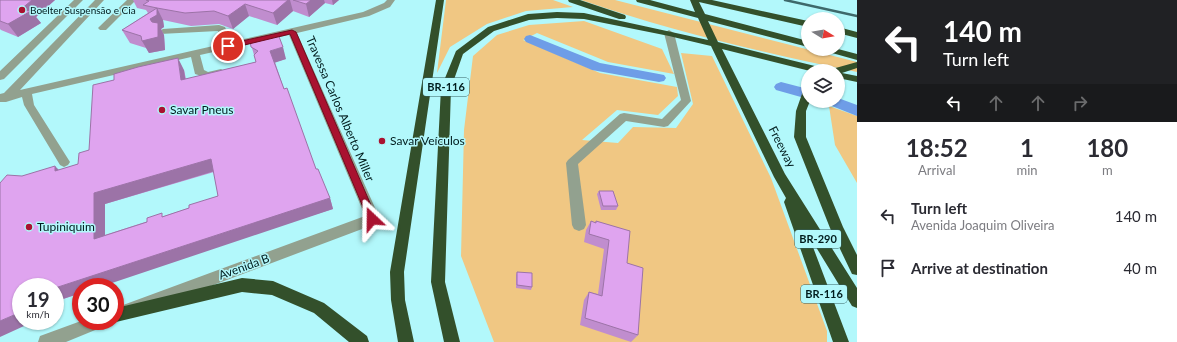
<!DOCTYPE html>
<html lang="en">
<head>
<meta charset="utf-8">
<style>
	:root { --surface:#fff; --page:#f7f7f7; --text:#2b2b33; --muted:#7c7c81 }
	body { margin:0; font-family:Lato,sans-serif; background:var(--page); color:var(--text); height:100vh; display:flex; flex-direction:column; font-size:15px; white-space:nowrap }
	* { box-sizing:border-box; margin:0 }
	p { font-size:13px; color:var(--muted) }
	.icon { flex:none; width:22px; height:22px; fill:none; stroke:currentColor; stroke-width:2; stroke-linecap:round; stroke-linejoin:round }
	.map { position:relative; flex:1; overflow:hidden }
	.panel { display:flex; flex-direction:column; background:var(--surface); width:320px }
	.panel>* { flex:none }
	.guide { background:#202124; color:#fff; overflow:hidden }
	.needle { width:26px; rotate:101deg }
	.tools { position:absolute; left:801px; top:12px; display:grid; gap:8px }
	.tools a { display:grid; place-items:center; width:44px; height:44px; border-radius:50%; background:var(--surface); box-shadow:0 1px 3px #0004; font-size:20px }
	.speed { position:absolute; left:12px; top:278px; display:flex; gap:8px; font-size:20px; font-weight:700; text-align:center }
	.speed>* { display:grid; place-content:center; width:52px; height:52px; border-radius:50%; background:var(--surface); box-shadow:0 1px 3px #0004; line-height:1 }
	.speed small { font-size:10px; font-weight:400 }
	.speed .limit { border:6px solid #d22; background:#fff; color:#111 }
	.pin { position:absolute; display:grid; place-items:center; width:34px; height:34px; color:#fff; margin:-17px; border:2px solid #fff; border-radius:50%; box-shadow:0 1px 4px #0007 }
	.me { position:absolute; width:44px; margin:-22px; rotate:337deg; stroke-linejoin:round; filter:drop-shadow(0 0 3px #0008) }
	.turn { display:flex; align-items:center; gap:14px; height:84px; padding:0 20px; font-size:18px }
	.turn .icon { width:52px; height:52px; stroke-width:2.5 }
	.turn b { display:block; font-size:28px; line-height:34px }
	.lanes { display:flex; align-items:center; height:38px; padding:0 20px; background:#0003; justify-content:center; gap:20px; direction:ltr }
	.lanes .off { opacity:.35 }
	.eta { display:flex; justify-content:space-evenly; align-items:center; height:68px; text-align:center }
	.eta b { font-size:24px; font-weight:700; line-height:28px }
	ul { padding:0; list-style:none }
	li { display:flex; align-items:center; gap:12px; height:52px; padding:0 20px }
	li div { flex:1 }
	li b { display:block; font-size:15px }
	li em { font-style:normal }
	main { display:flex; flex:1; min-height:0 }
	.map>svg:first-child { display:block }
</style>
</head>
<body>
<main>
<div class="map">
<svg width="857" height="342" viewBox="0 0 857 342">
	<rect width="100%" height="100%" fill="#b2f8fb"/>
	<path fill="#f0c783" d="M446 0H553L573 7 526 11 487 24 450 47 437 73Z
		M581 0H615L857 62V72C764 53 671 31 581 0Z
		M584 21 662 49 674 74 608 62 537 33 523 40 600 73 677 87 678 96 658 115 617 110 582 140 618 143 633 127 676 128 693 104 681 53 712 56 771 178 827 331V342H494L461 256 464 130 473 56 497 35 529 25Z
		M829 106 857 116V183L835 145Z"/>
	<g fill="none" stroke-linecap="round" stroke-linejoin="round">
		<path fill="#6e9de7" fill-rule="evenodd" d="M530 35 600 63 659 74 664 75 666 78 664 81 659 82 592 70 526 42 524 39 526 36Z
			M781 82 808 89V99L776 90 774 87 776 84Z
			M838 98 857 105V116L827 104 825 101H838Z"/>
		<path fill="#92a18f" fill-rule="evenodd" d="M74 0H83L4 79 0 80V71Z
			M95 0H104L20 90 222 44 218 31 160 34 158 32 163 29 219 25 225 27 231 42 363 12 384 3 387 0H395L390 7 369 16 297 33 380 219 378 223 115 322 112 321H115V308L365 216 289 35 200 55 204 70 208 72 221 69 226 72 225 74 208 78 195 74 191 57 32 94 34 105 70 162 68 165 64 167 60 165 24 105 22 97 6 102H0V94L4 93Z
			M127 0H136L106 30H100L98 28 100 26Z
			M669 30 674 33 691 101 668 126 664 127 626 121 578 164 586 225 584 229 579 231 574 229 572 225 566 163 568 160 620 114 624 113 662 119 681 100 664 33Z
			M81 321H108L105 326 66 342H38L40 336Z"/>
		<path fill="#33502b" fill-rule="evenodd" d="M436 0H444L404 272 405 300 414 342H398L391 300 390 272Z
			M568 0H580L625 15 626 17 625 19H619L569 2Z
			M636 0H650L695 12 690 0H712L808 21V27L699 2 705 14 808 41V47L708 21 718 42 823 68 828 71H810L722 49 785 174 857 288V308L852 306 808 234 849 342H833L784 202 786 198 774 177 711 46 669 36 584 19 557 18 529 20 494 31 463 54 451 88 445 282 460 342H444L431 282 441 88 456 51 488 27 528 14 557 12 584 13 708 40 698 18 637 2Z
			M838 27 857 32V38L838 33Z
			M823 49H838L857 54V60L825 51Z
			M857 62V68L842 73 857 76V82L838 78V71H831L832 69Z
			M808 88V101H810L806 111V137L843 227 857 255V275L852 274 830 228 794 137 796 111 803 91Z
			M242 278 273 281 324 303 367 336 369 342H349L314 313 272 295 242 292 116 322 113 321H115L116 308Z"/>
		<path stroke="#3e696b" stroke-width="2.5" d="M785 0 857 16"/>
	</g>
	<path fill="#c08dce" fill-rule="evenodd" d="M0 0H55L36 17 41 23 18 37 1 30 0 29Z
		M133 0H339L333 5 325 3 309 17 293 11 277 25 249 16 233 29 219 24 191 26 163 20 164 27 161 29 164 35 165 50 149 53 146 48 130 43 122 30 148 13 146 10 137 8Z
		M250 41 286 59 275 62 284 89 316 169 330 198 333 209 81 287V293L60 300V310L55 312V287L22 176 59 170 78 164 89 150 184 70 186 79 256 62ZM214 172 218 196 189 208 105 235V204Z
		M599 191 618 206 616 210H601L597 194Z
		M591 221 595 223 596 221 627 263 638 335 631 342 580 325 584 300 589 292 598 294 604 249 584 242 586 230Z
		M517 272 532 287 531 290 516 288V275Z"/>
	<path fill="#9c73a7" d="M32 0H55L36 17 41 23 18 37 8 24 20 10Z
		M288 0H290L293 11 277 25 273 13Z
		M311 0H324L325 3 309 17 306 4Z
		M332 0H339L333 5Z
		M245 4 249 16 233 29 228 16Z
		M157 8 163 20 164 27 161 29 164 35 165 50 149 53 142 41 150 19Z
		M283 47 286 59 274 63 270 51Z
		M178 58 184 70 187 92 181 80Z
		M211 159 218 170 105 204V249L94 239V193Z
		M55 166 66 177 55 171Z
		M330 198 333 209 100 287H81V293L60 300V310L55 312V288Z
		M21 312V321H35L0 337V321Z"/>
	<path fill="#dfa4ef" stroke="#9c73a7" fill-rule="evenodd" d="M0 0H32L20 10 31 11 8 24 0 21Z
		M146 0H288L273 13 245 4 228 16 214 11 185 13 157 8V15L150 19 152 22 158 23V37L142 41 141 36 122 30 157 8 143 5 149 1Z
		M293 0H311L306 4Z
		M278 34 283 47 270 51 284 89 287 88 316 169H318L330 198 55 288V287H21V312L0 321V183L7 175 22 176 55 166V171L78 164 79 153 89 150 93 85 114 80V74L138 67 178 58 181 80 256 62 254 55 258 51 251 47 250 41ZM211 159 218 196 189 205V208L162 217V213L147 218V222L94 239V193Z
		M599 191H613L618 206H603Z
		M591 221 596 223V221L630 231 627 263 643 268 638 335 585 318 589 292 602 296 609 240 589 234Z
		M517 272 532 273V287L517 285Z"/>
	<path fill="#a91230" stroke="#6e0c1f" d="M292 30 296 32 377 219 376 222 372 223 369 222 368 219 290 34 228 49 225 46 228 44Z"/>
	<g fill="#a91230" stroke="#b2f8fb" stroke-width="1.5">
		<circle cx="22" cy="10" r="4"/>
		<circle cx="162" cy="110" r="4"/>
		<circle cx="382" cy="141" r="4"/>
		<circle cx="29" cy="227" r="4"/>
	</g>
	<g text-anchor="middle" stroke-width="3" stroke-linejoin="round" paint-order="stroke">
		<g font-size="10" fill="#001c1d" stroke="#b2f8fb" text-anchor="start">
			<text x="30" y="14">Boelter Suspensão e Cia</text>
		</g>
		<g fill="#b2f8fb" stroke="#355e60" stroke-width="1">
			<rect x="423" y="78" width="46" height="18" rx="3"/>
			<rect x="795" y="230" width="46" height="18" rx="3"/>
			<rect x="801" y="285" width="46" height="18" rx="3"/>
		</g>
		<g font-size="11" font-weight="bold" fill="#001c1d">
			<text x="446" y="91">BR-116</text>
			<text x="818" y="243">BR-290</text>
			<text x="824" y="298">BR-116</text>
		</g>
		<g font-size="12" fill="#001c1d" stroke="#b2f8fb">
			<text transform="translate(340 109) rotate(67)" y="4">Travessa Carlos Alberto Miller</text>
			<text transform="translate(782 147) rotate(63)" y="4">Freeway</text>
			<text transform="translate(244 267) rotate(-20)" y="4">Avenida B</text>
		</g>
		<g font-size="12" fill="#001c1d" stroke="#b2f8fb" text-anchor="start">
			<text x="170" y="114">Savar Pneus</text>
			<text x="390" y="145">Savar Veículos</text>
			<text x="37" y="231">Tupiniquim</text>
		</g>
	</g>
</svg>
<div class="tools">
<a><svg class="needle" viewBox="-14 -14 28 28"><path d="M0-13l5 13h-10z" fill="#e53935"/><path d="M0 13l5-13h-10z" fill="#7c7c81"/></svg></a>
<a><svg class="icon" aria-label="layers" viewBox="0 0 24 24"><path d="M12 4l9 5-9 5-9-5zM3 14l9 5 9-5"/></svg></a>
</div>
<div class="speed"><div>19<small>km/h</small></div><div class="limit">30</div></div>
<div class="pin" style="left:228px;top:46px;background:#d93025"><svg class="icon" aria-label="arrive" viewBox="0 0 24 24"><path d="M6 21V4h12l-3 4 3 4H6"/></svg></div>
<svg class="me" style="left:372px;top:219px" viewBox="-20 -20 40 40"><path d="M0-17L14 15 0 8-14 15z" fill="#a91230" stroke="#fff" stroke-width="4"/></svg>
</div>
<section class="panel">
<div class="guide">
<div class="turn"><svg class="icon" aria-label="left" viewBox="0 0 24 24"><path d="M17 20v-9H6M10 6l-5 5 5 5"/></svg><div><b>140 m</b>Turn left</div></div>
<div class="lanes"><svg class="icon" aria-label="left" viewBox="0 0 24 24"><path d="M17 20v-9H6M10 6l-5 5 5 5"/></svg><svg class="icon off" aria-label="ahead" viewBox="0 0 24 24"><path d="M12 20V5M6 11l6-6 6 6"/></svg><svg class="icon off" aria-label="ahead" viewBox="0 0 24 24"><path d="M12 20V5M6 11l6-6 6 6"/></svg><svg class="icon off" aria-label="right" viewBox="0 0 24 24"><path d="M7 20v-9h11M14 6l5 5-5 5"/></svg></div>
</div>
<div class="eta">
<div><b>18:52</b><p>Arrival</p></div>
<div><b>1</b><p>min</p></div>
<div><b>180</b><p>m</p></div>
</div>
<ul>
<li><svg class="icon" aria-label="left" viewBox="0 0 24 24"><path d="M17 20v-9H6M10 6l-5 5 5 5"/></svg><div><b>Turn left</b><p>Avenida Joaquim Oliveira</p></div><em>140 m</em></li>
<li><svg class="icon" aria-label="arrive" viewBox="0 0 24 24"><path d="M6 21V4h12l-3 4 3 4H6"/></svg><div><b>Arrive at destination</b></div><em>40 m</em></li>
</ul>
</section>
</main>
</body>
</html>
